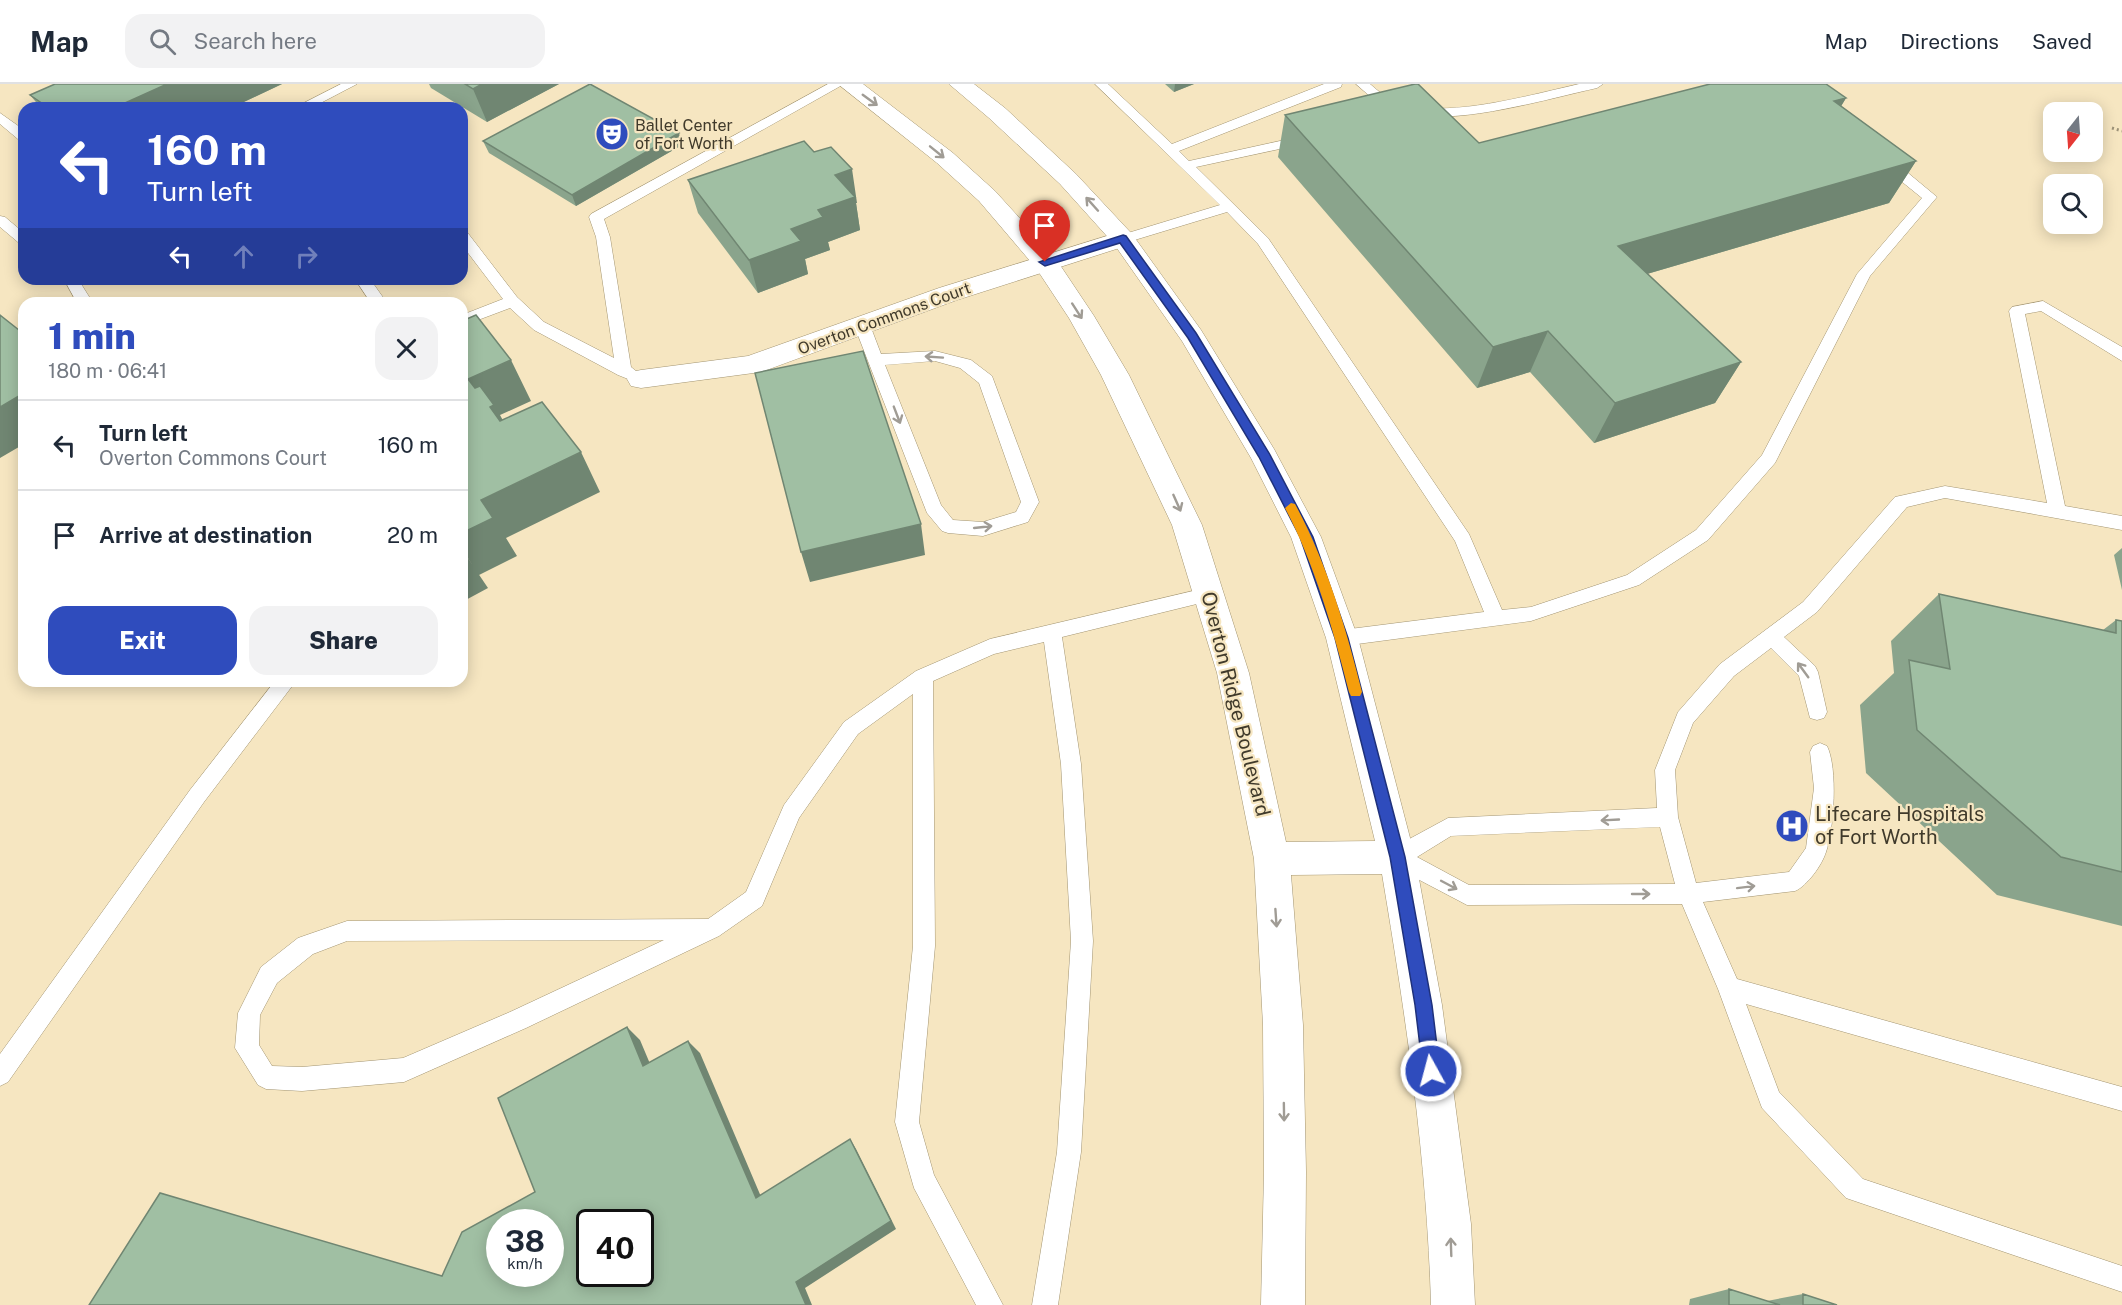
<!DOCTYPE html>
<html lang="en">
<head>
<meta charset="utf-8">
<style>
	:root { --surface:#fff; --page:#f2f2f3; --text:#1f2937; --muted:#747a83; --line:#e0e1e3; --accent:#2f4cbd }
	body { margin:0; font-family:"Public Sans",sans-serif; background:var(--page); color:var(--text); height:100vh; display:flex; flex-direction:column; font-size:22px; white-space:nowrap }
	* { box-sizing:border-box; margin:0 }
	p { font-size:20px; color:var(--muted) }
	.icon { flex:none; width:33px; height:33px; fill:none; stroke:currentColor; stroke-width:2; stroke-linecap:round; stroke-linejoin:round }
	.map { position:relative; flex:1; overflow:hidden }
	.side { position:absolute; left:18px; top:213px; width:450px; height:390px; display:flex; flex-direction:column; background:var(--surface); border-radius:18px; box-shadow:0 3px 15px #0003 }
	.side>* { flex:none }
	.hud { position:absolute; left:18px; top:18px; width:450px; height:183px; border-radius:18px; box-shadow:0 3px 15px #0003; background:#2f4cbd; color:#fff; overflow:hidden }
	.needle { width:39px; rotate:197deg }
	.controls { position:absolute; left:2043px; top:18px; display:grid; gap:12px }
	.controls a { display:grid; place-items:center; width:60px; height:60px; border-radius:12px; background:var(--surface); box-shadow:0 3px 15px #0003; font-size:30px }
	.speed { position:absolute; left:486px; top:1125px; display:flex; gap:12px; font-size:30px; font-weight:700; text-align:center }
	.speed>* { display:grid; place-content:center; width:78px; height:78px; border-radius:50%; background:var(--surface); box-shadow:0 3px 15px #0003; line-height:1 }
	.speed small { font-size:15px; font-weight:400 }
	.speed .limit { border:3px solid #111; border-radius:9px; background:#fff; color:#111 }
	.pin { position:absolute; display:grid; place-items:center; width:51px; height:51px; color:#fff; margin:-62px -26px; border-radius:50% 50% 50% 0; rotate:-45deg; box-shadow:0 0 6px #0007 }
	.pin .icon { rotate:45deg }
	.me { position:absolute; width:66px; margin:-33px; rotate:353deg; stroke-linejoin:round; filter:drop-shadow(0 0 4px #0008) }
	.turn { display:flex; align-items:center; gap:21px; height:126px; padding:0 30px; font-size:27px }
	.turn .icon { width:78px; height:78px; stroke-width:2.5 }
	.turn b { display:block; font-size:42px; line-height:51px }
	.lanes { display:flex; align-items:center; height:57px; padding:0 30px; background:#0003; justify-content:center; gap:30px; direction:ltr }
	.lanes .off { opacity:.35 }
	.round { display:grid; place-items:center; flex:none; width:63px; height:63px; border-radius:18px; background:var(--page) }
	.head { display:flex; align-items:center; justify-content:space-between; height:102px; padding:0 30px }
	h1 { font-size:36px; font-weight:800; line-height:45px; color:var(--accent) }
	.button { display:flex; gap:12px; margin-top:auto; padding:12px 30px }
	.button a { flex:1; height:69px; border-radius:18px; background:var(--accent); color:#fff; font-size:24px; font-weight:800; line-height:69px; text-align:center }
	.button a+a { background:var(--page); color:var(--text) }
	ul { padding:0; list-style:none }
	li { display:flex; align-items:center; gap:18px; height:90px; padding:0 30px; border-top:2px solid var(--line) }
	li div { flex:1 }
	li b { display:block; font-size:22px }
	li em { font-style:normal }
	header { display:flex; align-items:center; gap:36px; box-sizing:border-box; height:84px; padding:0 30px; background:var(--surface); border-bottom:2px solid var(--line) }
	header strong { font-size:28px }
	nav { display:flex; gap:33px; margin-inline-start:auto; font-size:21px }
	.search { width:420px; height:54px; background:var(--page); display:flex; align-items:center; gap:15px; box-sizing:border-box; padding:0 21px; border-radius:18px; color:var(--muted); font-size:22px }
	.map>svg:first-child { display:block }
</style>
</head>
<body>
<header>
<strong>Map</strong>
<div class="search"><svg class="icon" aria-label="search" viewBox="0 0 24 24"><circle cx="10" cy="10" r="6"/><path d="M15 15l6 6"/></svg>Search here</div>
<nav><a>Map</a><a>Directions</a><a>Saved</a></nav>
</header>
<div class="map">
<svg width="2122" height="1221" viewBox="0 0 2122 1221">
	<rect width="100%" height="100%" fill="#f6e6c1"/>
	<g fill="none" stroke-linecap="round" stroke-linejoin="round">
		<defs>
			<path id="lane" d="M341 0H357L311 24H294Z
				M828 0H844L604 135 610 153 631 283 641 291 639 295 633 297 618 291 534 246 510 224 462 242V231L503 215 462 161V146L467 148 517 213 544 238 614 274 596 153 589 133 591 130Z
				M1095 0H1108L1172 60 1324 0H1342L1341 3 1179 67 1189 77 1307 51 1312 52 1314 55 1312 58 1196 83 1268 154 1469 450 1502 526 1531 523 1627 491 1696 446 1762 371 1857 190 1922 114 1880 80 1878 77 1880 74H1890L1937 113 1870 192 1775 379 1708 456 1639 501 1531 537 1342 562 1335 559 1333 554 1335 549 1342 546 1484 528 1455 457 1258 160 1227 128 1128 158H1118L1116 155 1118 152 1220 121Z
				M1356 0H1370L1396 22 1388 29H1378L1376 26 1381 22Z
				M1579 0H1603L1597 4C1551 14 1459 41 1415 30L1413 27 1420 23C1463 30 1535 10 1579 0Z
				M0 29 24 46V57L19 56 0 40Z
				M0 132 5 133 24 149V161L19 159 0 143Z
				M64 195H78L93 219H77Z
				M355 195H370L387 219H371Z
				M2043 217 2122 263V277L2041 227 2025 230 2065 422 2122 432V446L1945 414 1907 423 1817 528 1784 553 1815 582 1818 588 1827 628 1824 634 1817 636 1810 634 1799 592 1771 564 1734 592 1693 639 1675 686 1678 733 1696 799 1789 788 1806 764 1814 704 1810 668 1813 662 1820 659 1827 662C1838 684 1834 745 1826 768 1822 781 1807 802 1795 807L1703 818 1737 895 2122 1003V1027L1746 920 1779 1008 1863 1095 2122 1182V1208L1846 1114 1762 1024 1718 905 1682 820 1467 821 1389 780 1386 773 1389 766 1448 734 1657 724 1655 686 1678 628 1720 580 1803 518 1895 413 1945 402 2047 419 2009 227 2012 223ZM1660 743 1675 800 1469 801 1417 773 1451 752Z
				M862 236 870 241 881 270 935 267 971 276 992 292 1039 418 1028 438 983 452 948 449 942 447 927 429 854 241ZM935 277 960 284 979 299 1021 418 1016 428 983 438 953 436 941 421 885 281Z
				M1210 503 1217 505 1219 510 1217 515 1062 553 1081 680 1093 857 1081 1068 1058 1221H1032L1057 1068 1071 857 1061 680 1044 558 994 570 933 597 935 862 919 1038 934 1091 1003 1221H976L914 1104 895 1038 913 862V610L858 650 799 734 762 822 719 852 526 944 404 998 302 1007 266 1005 258 1001 235 964 238 929 261 883 298 854 347 837 708 835 746 808 784 721 844 638 916 587 990 555ZM664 856 510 928 403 974 302 983 272 982 259 961 260 931 277 899 313 870 347 857Z
				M275 597H296L204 718 8 998 0 1002V970L190 706Z"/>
			<path id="street" d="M1123 147 1132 150 1135 155 1132 160 957 216 761 288 641 304 631 302 627 295 631 288 641 286 748 272 939 204Z"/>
			<path id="secondary" d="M838 0H863L953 69 995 107 1054 172 1094 232 1129 291 1202 441 1249 589 1286 758 1375 757 1326 554 1291 453 1251 374 1182 257 1114 160 1060 100 989 34 949 0H974L1005 24 1076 90 1132 150 1201 246 1274 365 1321 453 1358 554 1415 773 1442 921 1471 1140 1475 1221H1431C1427 1076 1406 933 1382 790L1291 791 1303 941 1306 1088 1305 1221H1261L1264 1088 1263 941 1254 775 1217 589 1172 441 1101 291 1069 234 1036 184 979 117 937 79Z"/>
		</defs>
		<use href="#lane" stroke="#a39572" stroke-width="1"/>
		<use href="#street" stroke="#a39572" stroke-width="1"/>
		<use href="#secondary" stroke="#a39572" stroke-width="1"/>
		<path stroke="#9d9278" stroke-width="3" stroke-dasharray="2 3" stroke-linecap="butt" d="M2112 44 2122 47"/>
		<use href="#lane" fill="#fff" fill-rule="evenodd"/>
		<use href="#street" fill="#fff" fill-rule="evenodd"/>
		<use href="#secondary" fill="#fff" fill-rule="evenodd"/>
	</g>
	<path fill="#8aa48c" d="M55 0H282L231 24H41L30 11Z
		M429 0H559L487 38 431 4Z
		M1165 0H1194L1174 8Z
		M1846 14 1841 22 1916 77 1889 119 1647 190 1741 278 1715 319 1594 359 1530 288 1477 304 1278 73 1285 31 1479 59Z
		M483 57 682 61 576 122 489 69Z
		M688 96 857 119H856L860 146 828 158 830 166 805 175 808 190 758 209 698 129Z
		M2122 464V506L2114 471Z
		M1939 510 2103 546 2116 536 2122 537V842L1997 811 1866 689 1860 621 1894 589 1891 557Z
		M1729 1205 1767 1217 1803 1210 1837 1221H1689L1690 1215Z"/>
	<path fill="#708672" d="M167 0H282L231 24H114Z
		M482 0H559L487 38 473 5Z
		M1175 0H1194L1174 8Z
		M1846 14 1821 56 1834 17Z
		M679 49 682 61 576 122 572 111Z
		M1916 77 1889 119 1599 204 1618 162Z
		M852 85 857 119H856L860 146 828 158 830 166 805 175 808 190 758 209 749 176 818 126 835 91Z
		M1548 247 1530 288 1477 304 1493 263Z
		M511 276 531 317 500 331 516 361 468 295Z
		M1741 278 1715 319 1594 359 1615 319Z
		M24 309V360L0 374V323Z
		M581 368 600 408 506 454 517 472 479 491 462 465V449L481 416Z
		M921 440 925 471 810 498 801 468Z
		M462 467H463L488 504 462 518Z
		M627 943 640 956 656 994 643 982Z
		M688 957 700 969 765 1122 756 1114Z
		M850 1055 856 1065 896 1145 805 1204 812 1221H806L796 1198Z"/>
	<path fill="#a0bfa3" stroke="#708672" stroke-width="1.5" fill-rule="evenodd" d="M55 0H167L114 24H49L30 11Z
		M465 0H482L473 5Z
		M590 0 679 49 572 111 483 57Z
		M1415 0H1418L1479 59 1710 0H1826L1846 14 1834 17 1916 77 1618 162 1741 278 1615 319 1548 247 1493 263 1285 31Z
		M804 57 814 68 831 63 852 85 835 91 855 113 818 126 823 133 791 145 801 157 749 176 688 96Z
		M0 231 24 250V309L0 323Z
		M476 231 511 276 468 295 475 304 480 302 494 321 490 323 500 337 542 318 581 368 481 416 493 434 462 449V237Z
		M863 267 921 440 801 468 755 289Z
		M1939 510 2116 549V536L2122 537V788L2061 773 1917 646 1909 576 1950 585Z
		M627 943 643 982 688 957 756 1114 850 1055 891 1137 796 1198 806 1221H89L160 1109 442 1192 462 1148 535 1108 498 1014ZM500 1138H550V1190H500ZM590 1138H640V1190H590Z
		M1729 1205 1780 1221H1729Z
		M1803 1210 1837 1221H1803Z"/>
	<defs><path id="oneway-shaft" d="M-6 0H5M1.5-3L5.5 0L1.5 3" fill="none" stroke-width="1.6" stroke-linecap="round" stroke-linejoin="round" transform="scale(1.5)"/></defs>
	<g stroke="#a09c95">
		<use href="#oneway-shaft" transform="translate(870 16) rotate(36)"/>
		<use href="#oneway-shaft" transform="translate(937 68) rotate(39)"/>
		<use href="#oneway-shaft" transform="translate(1092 120) rotate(-132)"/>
		<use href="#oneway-shaft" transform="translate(1077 227) rotate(57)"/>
		<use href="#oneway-shaft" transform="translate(934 273) rotate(-176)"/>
		<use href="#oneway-shaft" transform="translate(897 331) rotate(69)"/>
		<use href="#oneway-shaft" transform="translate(1177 419) rotate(66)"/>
		<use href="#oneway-shaft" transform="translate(983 443) rotate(-6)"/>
		<use href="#oneway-shaft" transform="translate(1803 586) rotate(-126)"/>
		<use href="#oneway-shaft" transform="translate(1610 736) rotate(177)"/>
		<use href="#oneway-shaft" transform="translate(1449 801) rotate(28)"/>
		<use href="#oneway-shaft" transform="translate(1746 803) rotate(-7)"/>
		<use href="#oneway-shaft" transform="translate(1641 810)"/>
		<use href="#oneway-shaft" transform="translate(1276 834) rotate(86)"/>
		<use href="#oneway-shaft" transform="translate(1284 1028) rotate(89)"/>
		<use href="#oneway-shaft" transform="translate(1451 1163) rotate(-92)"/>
	</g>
	<path fill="#2f4cbd" stroke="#1f317b" stroke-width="1.5" d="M1123 151 1126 152 1196 249 1269 369 1313 453 1348 554 1405 773 1432 921 1440 987 1437 993 1431 995 1426 993 1423 987 1415 921 1390 773 1335 554 1300 453 1259 373 1188 254 1120 159 1045 182 1039 178Z"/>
	<path fill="#f59e0b" d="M1291 419 1295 420C1327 479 1346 544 1362 608L1360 612H1351L1349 608C1333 545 1315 481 1285 424Z"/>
	<defs>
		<symbol id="theatre-disc" viewBox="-11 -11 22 22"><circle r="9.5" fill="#2f4cbd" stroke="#f6e6c1"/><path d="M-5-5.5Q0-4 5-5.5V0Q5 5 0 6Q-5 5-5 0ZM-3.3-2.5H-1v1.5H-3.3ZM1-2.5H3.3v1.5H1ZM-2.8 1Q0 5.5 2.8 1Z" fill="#fff"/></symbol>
		<symbol id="hospital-disc" viewBox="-11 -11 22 22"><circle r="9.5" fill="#2f4cbd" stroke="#f6e6c1"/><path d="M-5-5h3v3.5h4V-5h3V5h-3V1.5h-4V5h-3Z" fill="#fff"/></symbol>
	</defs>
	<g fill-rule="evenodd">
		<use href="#theatre-disc" x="593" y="31" width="38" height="38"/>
		<use href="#hospital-disc" x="1773" y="723" width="38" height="38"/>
	</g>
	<g text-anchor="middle" stroke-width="4.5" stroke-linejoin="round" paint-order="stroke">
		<g font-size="16" fill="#403a2b" stroke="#f6e6c1" text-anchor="start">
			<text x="635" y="47">Ballet Center<tspan x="635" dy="18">of Fort Worth</tspan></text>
		</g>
		<g font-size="16" fill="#403a2b" stroke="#f6e6c1">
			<text transform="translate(884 234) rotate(-20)" y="6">Overton Commons Court</text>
		</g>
		<g font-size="20" fill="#403a2b" stroke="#f6e6c1">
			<text transform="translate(1236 620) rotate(76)" y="7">Overton Ridge Boulevard</text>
		</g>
		<g font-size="20" fill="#403a2b" stroke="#f6e6c1" text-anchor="start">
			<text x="1815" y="737">Lifecare Hospitals<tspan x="1815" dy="23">of Fort Worth</tspan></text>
		</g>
	</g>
</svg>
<div class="controls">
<a><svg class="needle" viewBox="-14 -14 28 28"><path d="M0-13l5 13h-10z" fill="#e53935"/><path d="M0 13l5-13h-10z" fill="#747a83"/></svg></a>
<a><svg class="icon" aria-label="search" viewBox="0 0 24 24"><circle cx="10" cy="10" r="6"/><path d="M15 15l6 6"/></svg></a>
</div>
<div class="speed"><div>38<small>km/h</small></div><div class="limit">40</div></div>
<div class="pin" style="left:1045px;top:178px;background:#d93025"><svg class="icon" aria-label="arrive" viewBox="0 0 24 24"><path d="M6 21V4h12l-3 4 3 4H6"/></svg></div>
<svg class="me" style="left:1431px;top:987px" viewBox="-20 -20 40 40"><circle r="17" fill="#2f4cbd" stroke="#fff" stroke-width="3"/><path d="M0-11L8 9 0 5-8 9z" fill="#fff"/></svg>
<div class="hud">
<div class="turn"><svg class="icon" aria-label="left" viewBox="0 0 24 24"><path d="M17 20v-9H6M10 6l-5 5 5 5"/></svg><div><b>160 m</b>Turn left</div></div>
<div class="lanes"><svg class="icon" aria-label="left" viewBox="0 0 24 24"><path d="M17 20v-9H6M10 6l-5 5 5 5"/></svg><svg class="icon off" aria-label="ahead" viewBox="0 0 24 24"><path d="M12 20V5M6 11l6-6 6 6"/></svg><svg class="icon off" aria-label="right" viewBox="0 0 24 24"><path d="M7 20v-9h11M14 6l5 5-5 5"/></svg></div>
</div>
<section class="side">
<div class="head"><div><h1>1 min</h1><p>180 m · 06:41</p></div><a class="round"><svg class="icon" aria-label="close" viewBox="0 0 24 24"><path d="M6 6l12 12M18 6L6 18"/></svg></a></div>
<ul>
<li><svg class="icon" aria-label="left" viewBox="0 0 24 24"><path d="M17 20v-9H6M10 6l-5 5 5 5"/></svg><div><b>Turn left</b><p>Overton Commons Court</p></div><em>160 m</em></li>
<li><svg class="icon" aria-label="arrive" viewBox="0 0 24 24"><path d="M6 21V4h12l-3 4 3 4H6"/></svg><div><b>Arrive at destination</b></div><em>20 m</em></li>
</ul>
<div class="button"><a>Exit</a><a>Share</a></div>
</section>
</div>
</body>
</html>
